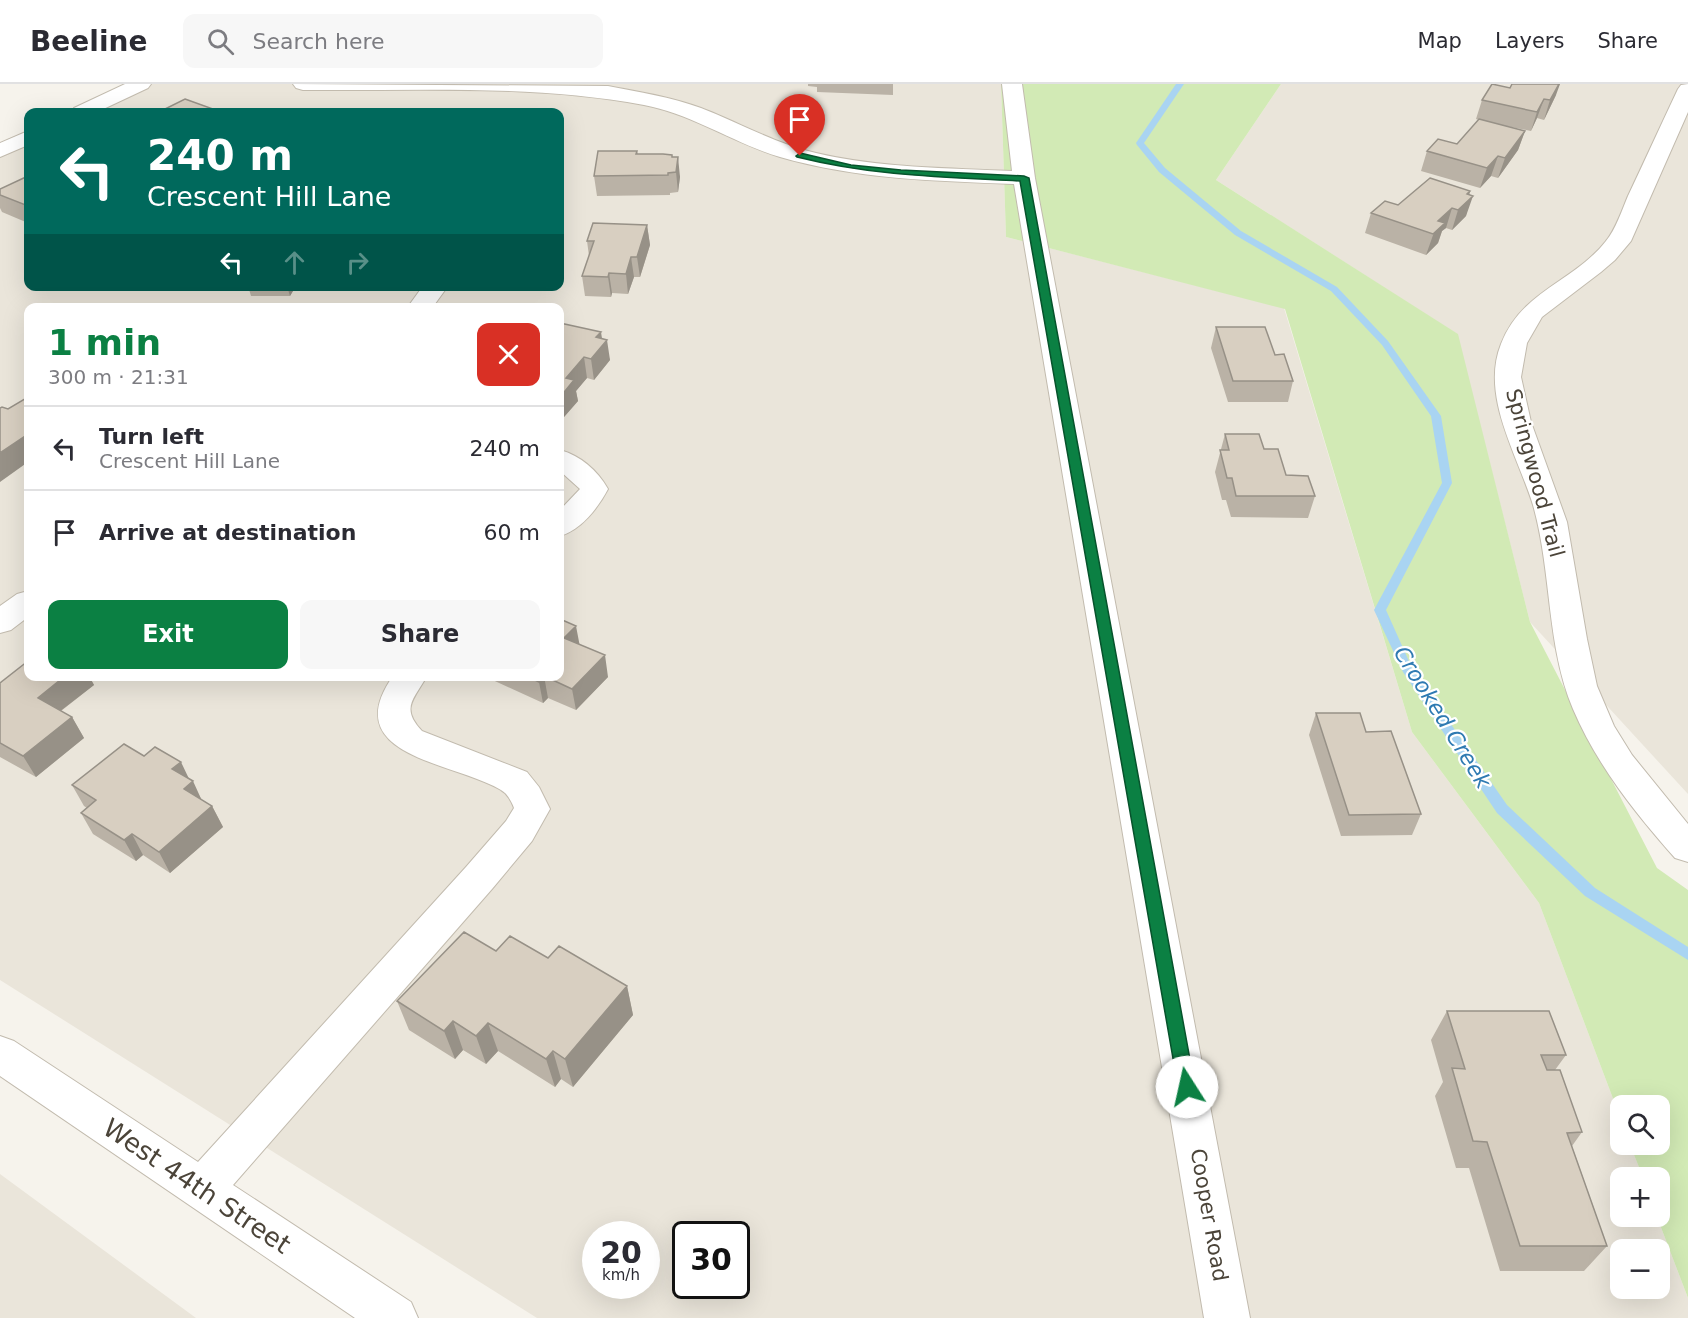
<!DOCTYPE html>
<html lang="en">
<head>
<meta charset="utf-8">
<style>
	:root { --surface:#fff; --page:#f7f7f7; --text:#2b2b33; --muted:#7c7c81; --line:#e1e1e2; --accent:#0b8043 }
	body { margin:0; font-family:"DejaVu Sans",sans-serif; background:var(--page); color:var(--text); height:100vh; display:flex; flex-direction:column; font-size:22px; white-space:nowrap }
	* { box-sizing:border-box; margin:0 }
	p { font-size:20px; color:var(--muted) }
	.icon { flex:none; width:33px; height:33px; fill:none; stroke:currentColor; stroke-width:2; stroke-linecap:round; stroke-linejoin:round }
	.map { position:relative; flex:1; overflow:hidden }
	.details { position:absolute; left:24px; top:219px; width:540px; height:378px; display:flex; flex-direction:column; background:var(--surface); border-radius:12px; box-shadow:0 6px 24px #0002 }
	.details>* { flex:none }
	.hud { position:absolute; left:24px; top:24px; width:540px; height:183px; border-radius:12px; box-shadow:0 6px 24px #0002; background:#00695c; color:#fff; overflow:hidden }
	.tools { position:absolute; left:1610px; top:1011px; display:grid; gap:12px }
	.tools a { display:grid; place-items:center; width:60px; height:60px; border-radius:12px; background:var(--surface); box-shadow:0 6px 24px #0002; font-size:30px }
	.speed { position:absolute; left:582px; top:1137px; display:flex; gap:12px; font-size:30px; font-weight:700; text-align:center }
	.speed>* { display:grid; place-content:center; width:78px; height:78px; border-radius:50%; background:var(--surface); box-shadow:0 6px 24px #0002; line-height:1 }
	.speed small { font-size:15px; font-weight:400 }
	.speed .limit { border:3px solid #111; border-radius:9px; background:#fff; color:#111 }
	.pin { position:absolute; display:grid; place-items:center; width:51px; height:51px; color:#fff; margin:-62px -26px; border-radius:50% 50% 50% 0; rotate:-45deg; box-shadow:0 0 6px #0007 }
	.pin .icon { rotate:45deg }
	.me { position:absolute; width:66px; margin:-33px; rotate:350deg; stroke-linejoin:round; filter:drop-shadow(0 0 4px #0008) }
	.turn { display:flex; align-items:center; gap:21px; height:126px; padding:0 24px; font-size:27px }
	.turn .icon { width:78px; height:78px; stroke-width:2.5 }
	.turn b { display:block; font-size:42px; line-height:51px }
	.lanes { display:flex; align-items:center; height:57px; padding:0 24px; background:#0003; justify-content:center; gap:30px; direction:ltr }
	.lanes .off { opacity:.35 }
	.round { display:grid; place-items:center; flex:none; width:63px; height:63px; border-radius:12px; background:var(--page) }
	.headline { display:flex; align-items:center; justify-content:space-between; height:102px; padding:0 24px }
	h1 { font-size:36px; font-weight:700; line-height:45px; color:var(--accent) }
	.primary-button { display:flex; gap:12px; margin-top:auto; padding:12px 24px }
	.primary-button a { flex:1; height:69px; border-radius:12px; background:var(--accent); color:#fff; font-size:24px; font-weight:700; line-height:69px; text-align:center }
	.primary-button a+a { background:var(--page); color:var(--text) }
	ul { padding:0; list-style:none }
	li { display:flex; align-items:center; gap:18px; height:84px; padding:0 24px; border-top:2px solid var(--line) }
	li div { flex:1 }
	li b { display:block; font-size:22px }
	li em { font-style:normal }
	header { display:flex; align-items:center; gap:36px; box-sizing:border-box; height:84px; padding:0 30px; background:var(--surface); border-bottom:2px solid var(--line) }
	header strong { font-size:28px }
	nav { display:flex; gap:33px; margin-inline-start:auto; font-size:21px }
	.search { width:420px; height:54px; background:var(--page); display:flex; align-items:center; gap:15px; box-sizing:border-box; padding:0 21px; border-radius:12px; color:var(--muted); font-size:22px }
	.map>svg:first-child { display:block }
</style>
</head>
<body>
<header>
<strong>Beeline</strong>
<div class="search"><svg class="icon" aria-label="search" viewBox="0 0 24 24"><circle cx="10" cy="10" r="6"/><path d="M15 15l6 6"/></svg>Search here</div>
<nav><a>Map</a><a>Layers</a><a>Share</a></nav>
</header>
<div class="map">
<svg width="1688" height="1234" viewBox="0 0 1688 1234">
	<rect width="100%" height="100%" fill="#f6f3ec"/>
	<path fill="#eae5da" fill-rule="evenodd" d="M149 0H1001L1006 153 1284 224 1412 648 1539 819 1620 1033V1060L1630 1061 1643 1093 1620 1094V1132L1657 1133 1688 1214V1234H537L0 896V73L28 59V202H560V28H91ZM28 224H560V592H28ZM596 1150H646V1202H596ZM686 1150H736V1202H686ZM1620 1166H1659V1204H1620Z
		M1281 0H1688V710L1530 538 1457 250 1216 96Z
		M0 1090 196 1234H0Z"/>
	<path fill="#d2eab5" d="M1001 0H1281L1216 96 1458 250 1530 538 1657 784 1688 806V1214L1657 1133 1659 1094 1643 1093 1630 1061 1659 1060V1022H1620V1033L1539 819 1412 648 1285 225 1006 153Z"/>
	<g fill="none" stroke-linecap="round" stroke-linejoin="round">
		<path fill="#a9d4f2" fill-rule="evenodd" d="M1176 0H1184L1144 59 1165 84 1241 147 1337 203 1388 257 1441 332 1452 399 1386 526 1412 584 1507 721 1595 804 1688 863V876L1585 812 1497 729 1403 588 1374 526 1442 399 1431 332 1382 261 1331 207 1235 151 1159 88 1137 61 1136 59Z"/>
		<defs>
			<path id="minor" d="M125 0H151L148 4 97 28H71L74 24Z
				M293 0 608 2C639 8 671 13 701 24 740 39 776 60 816 69 880 84 947 84 1012 87L1002 0H1022L1035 94 1250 1234H1204L1014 100C935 97 856 95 780 73 733 59 692 30 644 21 532 0 416 7 303 6L296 4Z
				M1688 0V28L1631 157 1615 176 1601 188 1542 233 1527 259 1521 293 1531 338 1567 438 1587 555 1597 602 1614 642 1632 671 1688 740V778L1675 774C1635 729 1597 681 1573 625 1546 561 1552 488 1533 421 1518 372 1480 312 1501 260 1522 206 1574 198 1606 157 1616 145 1622 126 1628 112 1645 76 1661 41 1678 5L1681 1Z
				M28 47V61L0 73V59Z
				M423 202H448L432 224H407Z
				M560 366C581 372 597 386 608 405 598 424 581 446 560 452V426L580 405 560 387Z
				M28 507V533L11 546 0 549V522L17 510Z
				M393 592H427C414 615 400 624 422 647L527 688 539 703 550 725 532 757 492 805 233 1101 411 1218 418 1234H355L0 992V952L14 957 198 1078 466 783 506 737 514 724C512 718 507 709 501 706 455 678 336 673 393 592Z"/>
		</defs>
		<use href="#minor" stroke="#c2bbae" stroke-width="2"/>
		<use href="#minor" fill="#fff" fill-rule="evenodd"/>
	</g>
	<path fill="#bab2a6" d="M808 0H893V11L817 8V3L808 2Z
		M1510 4 1556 11 1544 36 1537 34 1531 47 1506 42 1525 47 1518 66 1498 94 1491 92 1480 104 1421 87 1427 67 1457 60 1479 36 1476 35 1482 16Z
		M637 67 638 70 672 73 680 93 678 108 670 109V111L597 112 594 92Z
		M28 92V139L2 128 0 124V105Z
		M1470 107 1466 132 1452 146 1446 144 1442 147 1438 159 1426 171 1365 149 1371 129 1398 121Z
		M647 141 650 161 640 193H634L628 210 612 209 611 213 585 212 582 192 589 172 587 157Z
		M248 202H296L290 212H251Z
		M560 239 602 255 610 276 594 296 587 294 576 307 578 317 564 333 560 332Z
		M1216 243 1275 271 1293 297 1288 318H1228L1211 264Z
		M1225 350 1264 365 1286 391 1315 412 1308 434 1231 433 1226 416H1222L1215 388Z
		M579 560 608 593 576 626 548 614 543 619 484 592H560Z
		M28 592H89L94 601 61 627 72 633 84 654 36 693 0 673V599Z
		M1316 629 1366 648 1421 730 1412 751 1341 752 1309 651Z
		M144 672 189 696 202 716 212 722 223 743 170 789 143 771 136 777 93 750 81 729 87 724 84 722 72 701Z
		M548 874 627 902 633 931 573 1003 561 995 555 1003 498 967 486 980 463 966 455 975 409 946 397 917Z
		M1447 927 1566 971 1555 986 1582 1048 1572 1062 1607 1162 1584 1187H1500L1469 1084H1456L1435 1012 1443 998 1431 956Z"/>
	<path fill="#979187" d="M1559 0H1560L1556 11 1544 36 1550 16Z
		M1544 15 1537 34 1531 47 1537 28Z
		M1525 47 1518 66 1498 94 1505 74Z
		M1498 72 1491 92 1480 104 1487 84Z
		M678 73 680 93 678 108 676 88Z
		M1470 107 1467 118 1473 112 1466 132 1452 146 1458 126 1467 110Z
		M1452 124 1446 144 1442 147 1438 159 1426 171 1438 137Z
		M647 141 650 161 640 193 637 173Z
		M631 173 634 193 628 210 626 190Z
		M609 189 612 209 611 213 608 193Z
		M287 202H296L290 212Z
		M601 248 603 261 607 256 610 276 594 296 591 275 596 253Z
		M584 273 587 294 576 307 578 317 564 333 561 312 566 294Z
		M28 350V378L0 398V369Z
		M576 542 580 563 564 554Z
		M605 571 608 593 576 626 572 605Z
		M65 592H89L94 601 50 635 38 614Z
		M544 592 548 614 543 619 539 598Z
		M72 633 84 654 36 693 23 672Z
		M181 678 191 699 193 697 203 719 183 706 172 685Z
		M212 722 223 743 170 789 159 768Z
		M132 750 143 771 136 777 124 756Z
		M627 902 633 931 573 1003 565 975Z
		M453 937 463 966 455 975 444 947Z
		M488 939 498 967 486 980 476 952Z
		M553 967 561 995 555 1003 546 975Z"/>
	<path fill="#d8cfc1" stroke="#979187" stroke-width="1.5" d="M1492 0 1510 4 1512 0H1559L1550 16 1544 15 1537 28 1482 16Z
		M185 15 213 25 206 28H159Z
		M1479 35 1525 47 1505 74 1498 72 1487 84 1427 67 1438 55 1457 60Z
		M598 67H637L636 70H663L672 71V73H678L676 88 668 89V91L594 92Z
		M28 92V122L0 111V105Z
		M1430 94 1470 107 1467 110 1473 112 1458 126 1452 124 1438 137 1445 139 1433 150 1371 129 1385 117 1398 121Z
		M593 139 647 141 637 173H631L626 190 609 189 608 193 582 192 594 157H587Z
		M560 239 601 248 596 253 607 256 591 275 584 273 566 294 574 296 561 312H560Z
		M1216 243H1265L1275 271 1284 270 1293 297H1233Z
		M28 313V350L0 369V324L2 323 8 325Z
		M1225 350H1259L1264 365H1278L1286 391 1308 392 1315 412H1236L1232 394H1227L1220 366H1229Z
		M560 535 576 542 564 554 605 571 572 605 544 592H560Z
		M28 577V592H65L38 614 72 633 23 672 0 659V599Z
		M527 592H544L539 598Z
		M1316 629H1360L1366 648 1391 647 1421 730 1349 731Z
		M124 660 144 672 155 663 181 678 172 685 193 697 184 705 212 722 159 768 132 750 124 756 81 729 96 716 72 701Z
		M464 848 496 867 510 852 548 874 559 862 627 902 565 975 553 967 546 975 488 939 476 952 453 937 444 947 397 917Z
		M1447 927H1549L1566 971H1541L1547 986H1560L1582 1048 1567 1049 1607 1162H1520L1487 1058 1473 1057 1452 984 1465 985Z"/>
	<path fill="#0b8043" stroke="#07532c" stroke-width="1.5" d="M800 69 851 81 901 86 1024 92 1029 94 1195 1003 1193 1008 1187 1011 1181 1008 1178 1003 1020 97C942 93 873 92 797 73L796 72Z"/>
	<g text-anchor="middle" stroke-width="4.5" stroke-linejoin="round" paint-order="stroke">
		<g font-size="21" fill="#4b4439" stroke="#fff">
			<text transform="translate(1535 389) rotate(75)" y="7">Springwood Trail</text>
			<text transform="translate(1209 1131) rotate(80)" y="7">Cooper Road</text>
		</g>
		<g font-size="22" font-style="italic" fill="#2e7ab2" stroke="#fff">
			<text transform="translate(1443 633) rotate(58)" y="8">Crooked Creek</text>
		</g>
		<g font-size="26" fill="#4b4439" stroke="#fff">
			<text transform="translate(197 1102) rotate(34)" y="9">West 44th Street</text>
		</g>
	</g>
</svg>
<div class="tools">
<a><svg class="icon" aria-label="search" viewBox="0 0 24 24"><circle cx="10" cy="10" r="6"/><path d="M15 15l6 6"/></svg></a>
<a>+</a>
<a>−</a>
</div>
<div class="speed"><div>20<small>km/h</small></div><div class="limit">30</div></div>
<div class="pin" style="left:800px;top:72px;background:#d93025"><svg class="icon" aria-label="arrive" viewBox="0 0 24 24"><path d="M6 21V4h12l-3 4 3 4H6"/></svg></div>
<svg class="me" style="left:1187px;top:1003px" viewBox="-20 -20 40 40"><circle r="19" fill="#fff"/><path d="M0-13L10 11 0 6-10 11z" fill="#0b8043"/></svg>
<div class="hud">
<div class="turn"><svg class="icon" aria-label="left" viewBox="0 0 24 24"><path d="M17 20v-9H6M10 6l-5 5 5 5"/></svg><div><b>240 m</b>Crescent Hill Lane</div></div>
<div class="lanes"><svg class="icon" aria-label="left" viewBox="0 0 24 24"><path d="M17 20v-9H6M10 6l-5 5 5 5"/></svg><svg class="icon off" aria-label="ahead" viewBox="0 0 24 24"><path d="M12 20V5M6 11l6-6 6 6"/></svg><svg class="icon off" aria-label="right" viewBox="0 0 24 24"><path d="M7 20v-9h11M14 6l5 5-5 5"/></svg></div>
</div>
<section class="details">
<div class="headline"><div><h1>1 min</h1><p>300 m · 21:31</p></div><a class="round" style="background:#d93025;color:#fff"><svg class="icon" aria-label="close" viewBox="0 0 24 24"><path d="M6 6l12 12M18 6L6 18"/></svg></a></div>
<ul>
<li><svg class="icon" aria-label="left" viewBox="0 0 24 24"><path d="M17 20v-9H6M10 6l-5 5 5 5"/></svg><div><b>Turn left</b><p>Crescent Hill Lane</p></div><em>240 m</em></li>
<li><svg class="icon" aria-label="arrive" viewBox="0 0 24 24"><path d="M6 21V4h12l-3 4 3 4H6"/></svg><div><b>Arrive at destination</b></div><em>60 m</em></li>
</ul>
<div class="primary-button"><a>Exit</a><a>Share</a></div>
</section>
</div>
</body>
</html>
